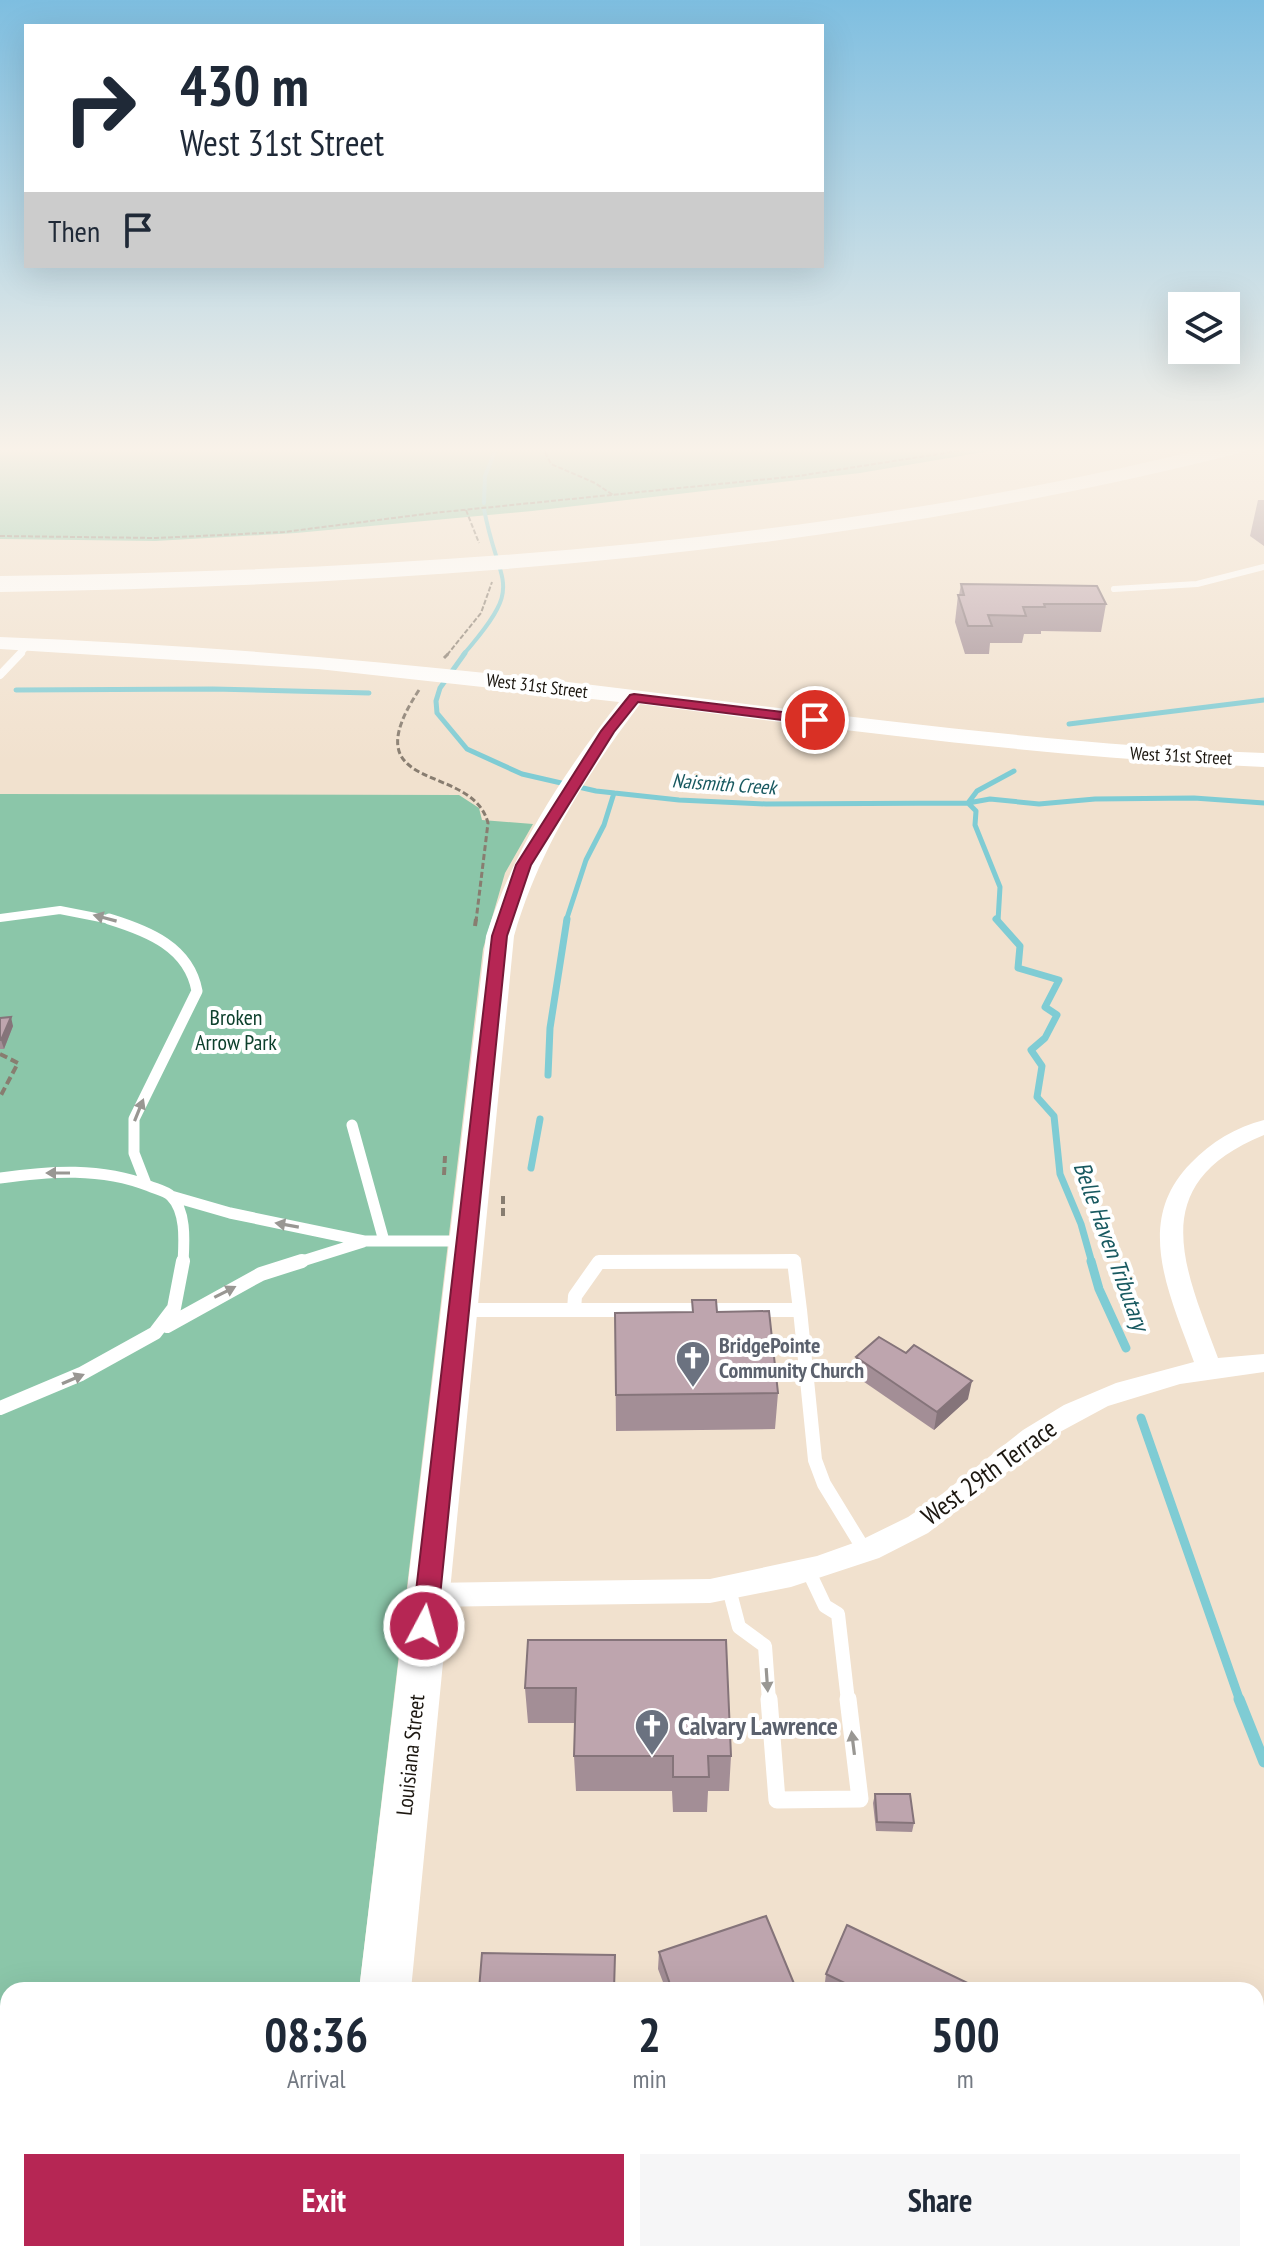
<!DOCTYPE html>
<html lang="en">
<head>
<meta charset="utf-8">
<style>
	:root { --surface:#fff; --page:#f6f6f7; --text:#1f2937; --muted:#747a83; --accent:#b62654 }
	body { margin:0; font-family:"PT Sans Narrow",sans-serif; background:var(--page); color:var(--text); height:100vh; display:flex; flex-direction:column; font-size:30px; white-space:nowrap }
	* { box-sizing:border-box; margin:0 }
	p { font-size:26px; color:var(--muted) }
	.icon { flex:none; width:44px; height:44px; fill:none; stroke:currentColor; stroke-width:2; stroke-linecap:round; stroke-linejoin:round }
	.map { position:relative; flex:1; overflow:hidden }
	.panel { position:absolute; left:0px; top:1982px; width:1264px; height:280px; display:flex; flex-direction:column; background:var(--surface); border-radius:24px 24px 0 0; box-shadow:0 8px 32px #0002 }
	.panel>* { flex:none }
	.guide { position:absolute; left:24px; top:24px; width:800px; height:244px; border-radius:0px; box-shadow:0 8px 32px #0002; background:#fff; color:var(--text); overflow:hidden }
	.fabs { position:absolute; left:1168px; top:292px; display:grid; gap:16px }
	.fabs a { display:grid; place-items:center; width:72px; height:72px; border-radius:0px; background:var(--surface); box-shadow:0 8px 32px #0002; font-size:40px }
	.pin { position:absolute; display:grid; place-items:center; width:68px; height:68px; color:#fff; margin:-34px; border:4px solid #fff; border-radius:50%; box-shadow:0 2px 8px #0007 }
	.me { position:absolute; width:88px; margin:-44px; rotate:6deg; stroke-linejoin:round; filter:drop-shadow(0 0 6px #0008) }
	.turn { display:flex; align-items:center; gap:28px; height:168px; padding:0 24px; font-size:36px }
	.turn .icon { width:104px; height:104px; stroke-width:2.5 }
	.turn b { display:block; font-size:56px; line-height:68px }
	.then { display:flex; align-items:center; height:76px; padding:0 24px; background:#0003; gap:16px; font-size:30px }
	.eta { display:flex; justify-content:space-evenly; align-items:center; height:136px; text-align:center }
	.eta b { font-size:48px; font-weight:700; line-height:56px }
	.button { display:flex; gap:16px; margin-top:auto; padding:16px 24px }
	.button a { flex:1; height:92px; border-radius:0px; background:var(--accent); color:#fff; font-size:32px; font-weight:700; line-height:92px; text-align:center }
	.button a+a { background:var(--page); color:var(--text) }
	.map>svg:first-child { display:block }
</style>
</head>
<body>
<div class="map">
<svg width="1264" height="2262" viewBox="0 0 1264 2262">
	<rect width="100%" height="100%" fill="#f1e1ce"/>
	<path fill="#8bc6a9" d="M0 446H1020L860 473 532 511 296 533 155 541 0 539Z
		M0 794 459 795 479 808 482 820 533 824 505 873 483 949 359 1990H8V2254H328L327 2262H0Z"/>
	<g fill="none" stroke-linecap="round" stroke-linejoin="round">
		<path stroke="#7fccd4" stroke-width="4" d="M484 503 485 476 497 446
			M463 655C527 581 499 590 484 509"/>
		<path stroke="#7fccd4" stroke-width="5" d="M465 653 440 688 436 701 437 713 467 749 522 774 596 791 679 800 766 804 968 803 990 799 1039 804 1095 799 1194 798 1264 803
			M16 690 213 689 369 693
			M1069 724 1264 700
			M566 921 586 860 604 825 614 793
			M998 921 1000 887 975 825 976 811 968 803 977 791 1014 771"/>
		<path stroke="#7fccd4" stroke-width="7" d="M996 919 1020 946 1018 968 1059 980 1045 1007 1057 1015 1045 1038 1031 1050 1042 1066 1037 1097 1054 1116 1060 1174 1081 1224 1092 1263
			M548 1075 550 1028 567 919
			M531 1168 540 1119"/>
		<path stroke="#7fccd4" stroke-width="9" d="M1091 1261 1099 1289 1126 1348
			M1141 1418 1240 1701"/>
		<path stroke="#7fccd4" stroke-width="11" d="M1239 1699 1264 1762"/>
		<path stroke="#887d70" stroke-width="2" stroke-dasharray="5 2" stroke-linecap="butt" d="M542 446 551 464 595 483 613 495
			M466 510 479 543
			M0 536 156 538 284 532 433 513 798 476 990 446
			M447 655 481 613 492 582"/>
		<path stroke="#887d70" stroke-width="3" stroke-dasharray="6 3" stroke-linecap="butt" d="M444 658 449 653
			M419 690C349 796 472 761 488 823L476 921"/>
		<path stroke="#887d70" stroke-width="4" stroke-dasharray="8 4" stroke-linecap="butt" d="M475 926 476 919
			M0 1054 18 1063 0 1097
			M444 1175 445 1156
			M503 1196V1217"/>
		<path stroke="#fff" stroke-width="6" d="M1114 589 1197 584 1264 567
			M19 655 29 644"/>
		<path stroke="#fff" stroke-width="8" d="M0 675 21 653
			M0 918 60 910 116 921"/>
		<path stroke="#fff" stroke-width="11" d="M109 919C148 931 189 947 197 991L134 1119V1153L146 1184
			M352 1125 384 1241
			M0 1178C50 1171 101 1167 149 1186 156 1189 166 1191 171 1196 187 1212 184 1243 183 1263
			M171 1196 230 1213 364 1241H461
			M296 1263 363 1242
			M598 1263H794"/>
		<path stroke="#fff" stroke-width="14" d="M794 1261 800 1310
			M462 1310H800L815 1460 824 1484 865 1551
			M574 1310 575 1296 599 1262 793 1261
			M167 1326 261 1274 302 1261
			M0 1408 81 1374 155 1333 174 1308 183 1261
			M808 1570 825 1606 838 1614 848 1701
			M729 1589 739 1627 765 1646 769 1701"/>
		<path stroke="#fff" stroke-width="17" d="M769 1699 777 1800 860 1799 848 1699"/>
		<path fill="#fff" fill-rule="evenodd" d="M1264 1120V1135C1144 1184 1184 1266 1218 1358L1264 1354V1372L1180 1384 1108 1406 1058 1433 928 1533 879 1558 791 1587 710 1603 428 1607 418 1604 413 1595 418 1586 428 1583 710 1579 817 1556 859 1541 908 1517 942 1494 1023 1430 1064 1405 1116 1383 1194 1362C1171 1297 1132 1222 1191 1163 1211 1142 1236 1127 1264 1120Z"/>
		<path fill="#fff" fill-rule="evenodd" d="M0 637C187 644 374 660 560 681 794 709 1028 743 1264 753V767C1055 758 848 731 640 704 586 776 539 849 514 936L411 1990H359L486 936C514 848 563 774 619 702L318 669 0 649Z
			M328 2254H386L385 2262H327Z"/>
		<path fill="#fff" fill-rule="evenodd" d="M1215 446H1250L1247 451C840 555 419 585 0 592V576C406 570 819 545 1215 446Z"/>
	</g>
	<path fill="#a38e96" d="M1258 500H1264V546L1250 536Z
		M961 584 1106 604 1101 632 1041 631V634H1024L1022 643H990L989 654H965L955 622 958 595H959Z
		M0 1018 13 1026 4 1049H0Z
		M692 1300 717 1312 778 1393 775 1429 616 1431 615 1313 692 1312Z
		M906 1353 968 1399 934 1430 854 1375 856 1357Z
		M528 1640 731 1756 729 1791H708L707 1812H673L672 1791H576L574 1756 575 1723H528L525 1688Z
		M875 1794 914 1823 912 1832 876 1831 873 1803Z
		M659 1952 795 1986 794 1990H666L658 1969Z
		M826 1974 974 1990H824Z"/>
	<path fill="#85747a" d="M11 1017 13 1026 4 1049 1 1040Z
		M972 1381 968 1399 934 1430 937 1412Z"/>
	<path fill="#bea5ae" stroke="#85747a" stroke-width="2" d="M961 584 1097 586 1106 604H1044L1045 607H1023L1026 616 988 615 992 626H968L958 595H964Z
		M11 1017 1 1040H0V1018Z
		M692 1300H716L717 1312 769 1311 778 1393 616 1395 615 1313 693 1312Z
		M879 1337 906 1353 914 1345 972 1381 937 1412 856 1357Z
		M528 1640H726L731 1756H708L709 1777H673V1756H574L576 1688H525Z
		M875 1794H910L914 1823 877 1822Z
		M766 1916 795 1986 784 1990H672L659 1952Z
		M847 1925 974 1986 973 1990H859L826 1974Z
		M482 1953 615 1955 614 1990H479Z
		M568 2254 569 2262H546V2260Z
		M613 2254H614L616 2262H589Z
		M964 2254H994L999 2262H952Z"/>
	<defs><path id="oneway-solid" d="M-6-.8H1V-3.2L6.5 0L1 3.2V.8H-6Z" transform="scale(2)"/></defs>
	<g fill="#999793">
		<use href="#oneway-solid" transform="translate(105 918) rotate(-165)"/>
		<use href="#oneway-solid" transform="translate(139 1110) rotate(-68)"/>
		<use href="#oneway-solid" transform="translate(58 1173) rotate(180)"/>
		<use href="#oneway-solid" transform="translate(287 1225) rotate(-170)"/>
		<use href="#oneway-solid" transform="translate(225 1292) rotate(-27)"/>
		<use href="#oneway-solid" transform="translate(73 1379) rotate(-23)"/>
		<use href="#oneway-solid" transform="translate(767 1680) rotate(86)"/>
		<use href="#oneway-solid" transform="translate(853 1743) rotate(-97)"/>
	</g>
	<linearGradient id="sky" x2="0" y2="1"><stop stop-color="#7ebee0"/><stop offset="0.59" stop-color="#f9f2e9"/><stop offset="1" stop-color="#f9f2e9" stop-opacity="0"/></linearGradient>
	<rect width="1264" height="762" fill="url(#sky)"/>
	<path fill="#b62654" stroke="#761937" stroke-width="2" d="M634 694 815 716 821 720 815 724 638 702 614 732 531 865 507 936 437 1626 433 1633 424 1636 416 1633 412 1626 492 936 516 865 601 731 630 695Z"/>
	<defs>
		<symbol id="church-pin" viewBox="-11 -11 22 30"><path d="M0 17L-7.5 6A9.5 9.5 0 1 1 7.5 6Z" fill="#6b7280" stroke="#fff"/><path d="M-1.2-6h2.4v3.5h3.3v2.4h-3.3V6h-2.4V-.1h-3.3v-2.4h3.3Z" fill="#fff"/></symbol>
	</defs>
	<g fill-rule="evenodd">
		<use href="#church-pin" x="673" y="1338" width="40" height="54"/>
		<use href="#church-pin" x="632" y="1706" width="40" height="54"/>
	</g>
	<g text-anchor="middle" stroke-width="8" stroke-linejoin="round" paint-order="stroke">
		<g font-size="18" fill="#1c1710" stroke="#fff">
			<text transform="translate(537 686) rotate(7)" y="6">West 31st Street</text>
			<text transform="translate(1181 756) rotate(3)" y="6">West 31st Street</text>
		</g>
		<g font-size="20" font-style="italic" fill="#185960" stroke="#fff">
			<text transform="translate(724 784) rotate(4)" y="7">Naismith Creek</text>
		</g>
		<g font-size="22" fill="#0d402c" stroke="#fff">
			<text x="236" y="1025">Broken<tspan x="236" dy="25">Arrow Park</tspan></text>
		</g>
		<g font-size="22" font-weight="bold" fill="#5b616d" stroke="#fff" text-anchor="start">
			<text x="719" y="1353">BridgePointe<tspan x="719" dy="25">Community Church</tspan></text>
		</g>
		<g font-size="22" fill="#1c1710" stroke="#fff">
			<text transform="translate(410 1755) rotate(-84)" y="8">Louisiana Street</text>
		</g>
		<g font-size="24" font-style="italic" fill="#185960" stroke="#fff">
			<text transform="translate(1111 1246) rotate(70)" y="8">Belle Haven Tributary</text>
		</g>
		<g font-size="26" fill="#1c1710" stroke="#fff">
			<text transform="translate(989 1472) rotate(-36)" y="9">West 29th Terrace</text>
		</g>
		<g font-size="26" font-weight="bold" fill="#5b616d" stroke="#fff" text-anchor="start">
			<text x="678" y="1735">Calvary Lawrence</text>
		</g>
	</g>
</svg>
<div class="fabs">
<a><svg class="icon" aria-label="layers" viewBox="0 0 24 24"><path d="M12 4l9 5-9 5-9-5zM3 14l9 5 9-5"/></svg></a>
</div>
<div class="pin" style="left:815px;top:720px;background:#d93025"><svg class="icon" aria-label="arrive" viewBox="0 0 24 24"><path d="M6 21V4h12l-3 4 3 4H6"/></svg></div>
<svg class="me" style="left:424px;top:1626px" viewBox="-20 -20 40 40"><circle r="17" fill="#b62654" stroke="#fff" stroke-width="3"/><path d="M0-11L8 9 0 5-8 9z" fill="#fff"/></svg>
<div class="guide">
<div class="turn"><svg class="icon" aria-label="right" viewBox="0 0 24 24"><path d="M7 20v-9h11M14 6l5 5-5 5"/></svg><div><b>430 m</b>West 31st Street</div></div>
<div class="then">Then<svg class="icon" aria-label="arrive" viewBox="0 0 24 24"><path d="M6 21V4h12l-3 4 3 4H6"/></svg></div>
</div>
<section class="panel">
<div class="eta">
<div><b>08:36</b><p>Arrival</p></div>
<div><b>2</b><p>min</p></div>
<div><b>500</b><p>m</p></div>
</div>
<div class="button"><a>Exit</a><a>Share</a></div>
</section>
</div>
</body>
</html>
